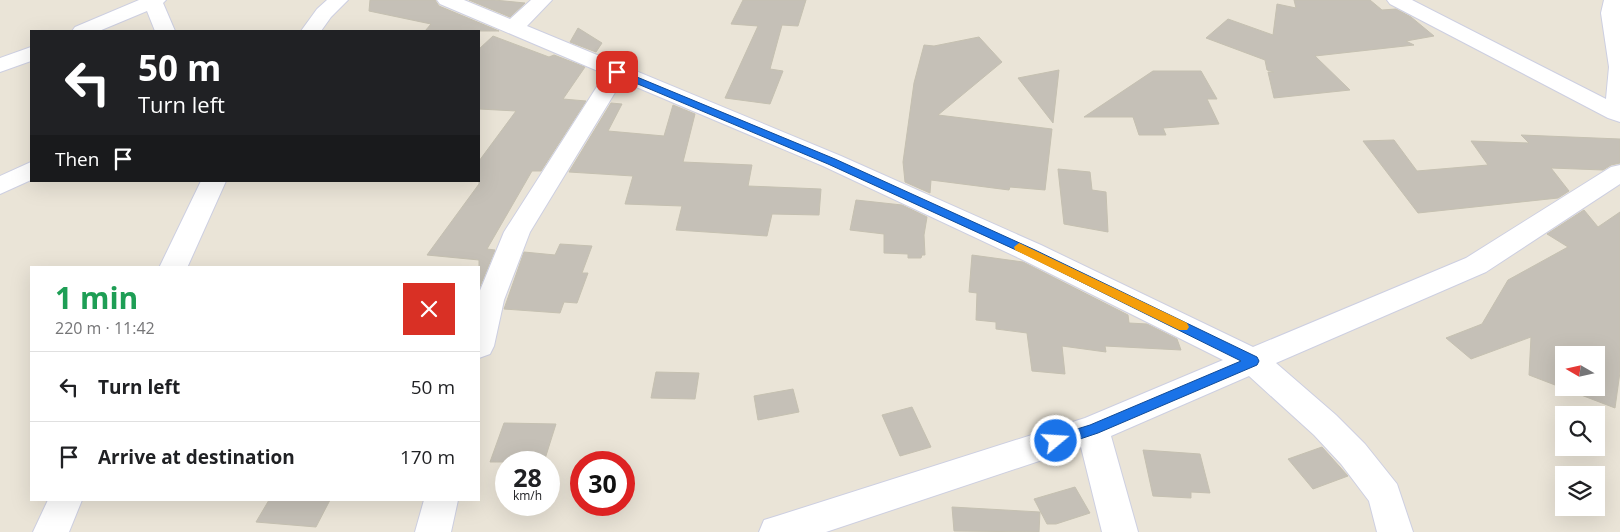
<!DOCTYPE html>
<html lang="en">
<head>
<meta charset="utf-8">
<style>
	:root { --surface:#fff; --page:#f6f6f6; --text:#202124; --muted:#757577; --line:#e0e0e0 }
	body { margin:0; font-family:"Open Sans",sans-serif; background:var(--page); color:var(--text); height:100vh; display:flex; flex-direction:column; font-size:19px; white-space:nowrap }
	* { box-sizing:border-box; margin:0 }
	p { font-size:16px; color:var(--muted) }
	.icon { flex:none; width:28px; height:28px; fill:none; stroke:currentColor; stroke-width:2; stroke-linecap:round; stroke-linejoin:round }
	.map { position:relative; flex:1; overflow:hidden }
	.sheet { position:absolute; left:30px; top:266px; width:450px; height:235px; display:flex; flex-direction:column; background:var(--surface); border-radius:0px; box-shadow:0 5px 20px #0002 }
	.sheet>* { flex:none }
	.guide { position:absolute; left:30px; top:30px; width:450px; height:152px; border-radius:0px; box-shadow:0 5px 20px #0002; background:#202124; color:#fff; overflow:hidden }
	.needle { width:32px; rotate:279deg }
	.fabs { position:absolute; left:1555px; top:346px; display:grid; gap:10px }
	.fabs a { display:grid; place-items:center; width:50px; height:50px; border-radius:0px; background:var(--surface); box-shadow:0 5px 20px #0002; font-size:25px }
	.speed { position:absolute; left:495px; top:451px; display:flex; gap:10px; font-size:25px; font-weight:700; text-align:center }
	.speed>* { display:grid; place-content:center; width:65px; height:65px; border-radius:50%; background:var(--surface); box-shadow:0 5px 20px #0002; line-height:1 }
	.speed small { font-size:12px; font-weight:400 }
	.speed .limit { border:8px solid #d22; background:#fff; color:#111 }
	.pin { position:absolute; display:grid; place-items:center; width:42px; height:42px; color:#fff; margin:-21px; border-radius:10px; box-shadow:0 2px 8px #0006 }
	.me { position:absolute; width:55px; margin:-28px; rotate:72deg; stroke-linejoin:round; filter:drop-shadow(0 0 4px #0008) }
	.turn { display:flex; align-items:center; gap:18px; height:105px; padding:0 25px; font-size:22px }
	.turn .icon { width:65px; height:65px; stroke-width:2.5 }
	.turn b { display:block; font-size:35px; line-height:42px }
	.then { display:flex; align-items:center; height:48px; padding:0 25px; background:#0003; gap:10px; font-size:19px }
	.round { display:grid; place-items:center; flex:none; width:52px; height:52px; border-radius:0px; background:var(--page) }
	.overview { display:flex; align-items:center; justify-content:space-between; height:85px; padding:0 25px }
	h1 { font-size:30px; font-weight:700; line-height:38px; color:#1e9e55 }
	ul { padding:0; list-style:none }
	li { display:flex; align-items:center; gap:15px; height:70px; padding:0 25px; border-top:1px solid var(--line) }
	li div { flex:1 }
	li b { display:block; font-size:19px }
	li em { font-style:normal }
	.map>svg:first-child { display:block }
</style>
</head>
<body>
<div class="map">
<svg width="1620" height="532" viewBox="0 0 1620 532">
	<rect width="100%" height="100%" fill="#eae4d7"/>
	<path fill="#c5c0b7" stroke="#c5c0b1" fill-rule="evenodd" d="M370 0H435L439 6 499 31H425L431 24 369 11Z
		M469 0H494L525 3 510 17Z
		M743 0H806L798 26 782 25 770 69 783 71 770 104 725 98 758 26 731 24Z
		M1294 0H1370L1382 10 1396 9 1411 17 1434 36 1406 41 1414 45 1315 56 1350 90 1274 98 1268 72H1274L1267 70 1265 60 1206 38 1228 19 1273 35 1277 4 1296 8Z
		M578 28 602 43 596 52 570 42Z
		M493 36 549 57 554 55 585 67 563 99 586 101 541 171H532L487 249 495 250 479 289V260L427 255 479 184V161L516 111 479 109V49Z
		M979 37 1002 62 938 115 1052 129 1045 190 1010 187 1009 190 931 180 930 193 905 182 903 162 914 83 924 45 934 46Z
		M1059 70 1053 123 1018 78Z
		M1153 71H1201L1217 99H1207L1219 124 1163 128 1166 135H1139L1133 117H1084Z
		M611 103 622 104 608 131 664 136 673 105 695 114 683 162 752 165 748 186 821 189 819 215 772 214 767 236 676 230 682 206 625 204 633 176 569 172Z
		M1521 135 1620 139V163L1611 165 1603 170 1551 168 1569 191 1558 198 1418 213 1363 141 1394 140 1417 171 1488 165 1471 141 1529 143Z
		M1058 169 1090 172 1092 190 1106 192 1108 232 1064 224Z
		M856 200 902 205 927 217 924 235 925 255H922L921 258H908V254L884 253V234L850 230Z
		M1584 210 1598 227 1620 212V372L1615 408 1529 375 1531 337 1471 359 1446 338 1482 324 1508 280 1568 247 1547 234ZM1564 355H1596V388H1564Z
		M560 244 592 246 582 273H588L577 303 564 302 560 313 504 309 524 252 555 255Z
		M972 255 1023 262 1128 315 1129 323 1147 324 1177 339 1181 350 1105 346 1106 352 1062 346 1065 374 1032 371 1027 333 996 329V322L976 320 977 293 969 292Z
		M656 372 699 373 695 399 651 398Z
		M793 389 799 412 758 420 754 396Z
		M912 407 931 447 900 456 882 415Z
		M504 423 556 424 544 462H490Z
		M1322 447 1348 476 1313 489 1288 459Z
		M1143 450 1200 454 1210 493 1191 492V498L1153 496Z
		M1075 487 1090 513 1056 524H1047L1034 499Z
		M269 500H330L316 527 256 522Z
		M952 507 1040 512 1039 532 954 531Z"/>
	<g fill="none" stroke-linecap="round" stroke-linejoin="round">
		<defs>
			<path id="minor" d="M139 0H166L163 3 175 31H155L147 11 99 31H72L75 27Z
				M327 0H348L331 17 321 31H301L317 9Z
				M437 0H464L510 19 531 0H552L527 26 841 156 1041 245 1253 347 1466 258 1611 167 1620 165V184L1486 272 1276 363 1336 415 1365 444 1397 484 1413 532H1377L1369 501 1341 464 1314 435 1249 376 1111 436 1138 532H1102L1081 447 826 532H759L764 520 777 516 1085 418 1223 360 1021 259 823 166 622 81 530 232 504 300 494 346 490 354 479 358V293L504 232 605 74 440 4Z
				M1387 0H1412L1606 99 1609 67 1601 13 1604 0H1620V122L1608 118 1390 4Z
				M31 47V61L0 72V58Z
				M31 162V180L0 194V176Z
				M201 181H226L187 268H159Z
				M48 500H82L69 532H33Z
				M424 500H458L451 532H415Z"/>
		</defs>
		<use href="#minor" stroke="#cdcfe1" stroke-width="2"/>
		<use href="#minor" fill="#fff" fill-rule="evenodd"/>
	</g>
	<path fill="#1a73e8" stroke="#114b97" d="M614 70H620L835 159 1035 250 1257 357 1259 361 1257 365 1098 433 1056 447 1051 445 1049 441 1051 437 1090 425 1241 361 1027 255 828 164 614 74Z"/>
	<path fill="#f59e0b" d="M1019 243 1187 323 1189 327 1187 330H1179L1015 250 1014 247Z"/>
</svg>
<div class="fabs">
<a><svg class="needle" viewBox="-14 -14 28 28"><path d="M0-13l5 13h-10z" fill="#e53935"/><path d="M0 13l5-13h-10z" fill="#757577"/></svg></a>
<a><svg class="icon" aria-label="search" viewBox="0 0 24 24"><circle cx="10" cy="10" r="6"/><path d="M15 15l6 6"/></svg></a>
<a><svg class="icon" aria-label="layers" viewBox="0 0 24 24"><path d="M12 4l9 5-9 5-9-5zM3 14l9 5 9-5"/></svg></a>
</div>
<div class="speed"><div>28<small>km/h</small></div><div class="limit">30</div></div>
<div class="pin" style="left:617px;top:72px;background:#d93025"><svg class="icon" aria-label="arrive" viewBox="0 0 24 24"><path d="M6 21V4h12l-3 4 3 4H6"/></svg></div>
<svg class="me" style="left:1056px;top:441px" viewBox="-20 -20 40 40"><circle r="17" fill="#1a73e8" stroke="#fff" stroke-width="3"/><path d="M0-11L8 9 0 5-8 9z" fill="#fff"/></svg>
<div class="guide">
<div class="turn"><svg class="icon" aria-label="left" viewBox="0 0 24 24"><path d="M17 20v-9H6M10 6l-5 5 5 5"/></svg><div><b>50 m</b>Turn left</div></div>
<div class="then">Then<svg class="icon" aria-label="arrive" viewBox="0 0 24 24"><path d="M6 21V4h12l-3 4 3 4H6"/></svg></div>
</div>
<section class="sheet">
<div class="overview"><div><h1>1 min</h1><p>220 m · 11:42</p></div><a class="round" style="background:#d93025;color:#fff"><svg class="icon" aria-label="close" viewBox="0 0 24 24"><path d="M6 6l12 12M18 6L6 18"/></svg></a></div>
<ul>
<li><svg class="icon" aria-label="left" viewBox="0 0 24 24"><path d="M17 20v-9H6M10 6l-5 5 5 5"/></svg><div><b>Turn left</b></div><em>50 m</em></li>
<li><svg class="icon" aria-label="arrive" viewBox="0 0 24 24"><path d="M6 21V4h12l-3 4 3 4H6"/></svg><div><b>Arrive at destination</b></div><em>170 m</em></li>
</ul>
</section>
</div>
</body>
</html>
